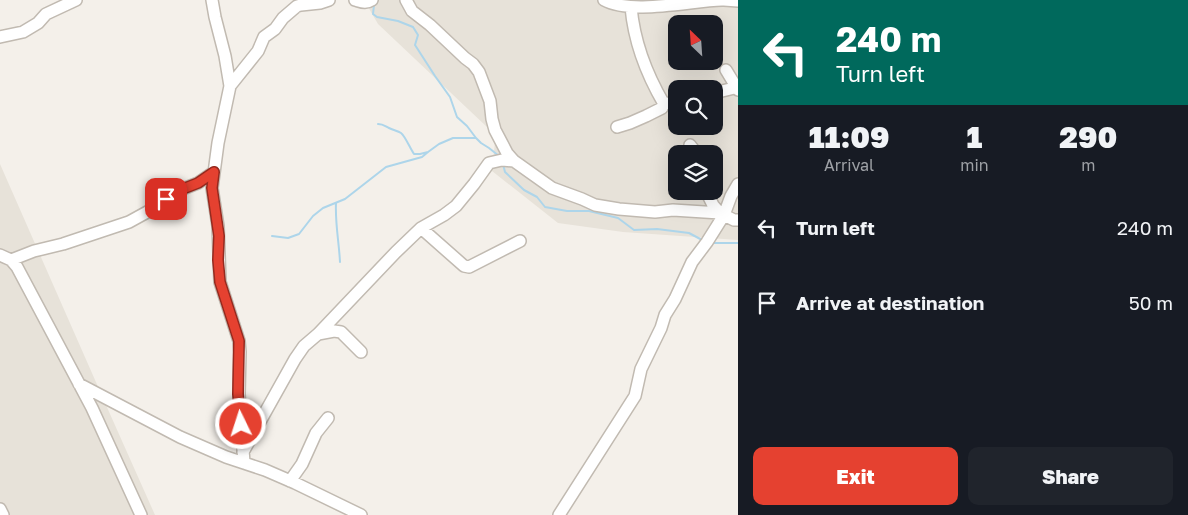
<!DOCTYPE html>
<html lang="en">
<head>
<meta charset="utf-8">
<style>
	:root { --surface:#171b24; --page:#20242c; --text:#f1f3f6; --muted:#9ea1a6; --accent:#e54130 }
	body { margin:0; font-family:"Golos Text",sans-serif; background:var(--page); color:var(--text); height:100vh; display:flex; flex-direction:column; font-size:19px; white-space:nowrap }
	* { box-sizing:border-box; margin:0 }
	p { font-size:16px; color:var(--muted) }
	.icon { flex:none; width:28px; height:28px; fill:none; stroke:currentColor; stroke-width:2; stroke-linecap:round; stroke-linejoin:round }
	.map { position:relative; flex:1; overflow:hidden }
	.drawer { display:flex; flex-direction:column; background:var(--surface); width:450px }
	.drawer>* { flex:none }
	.guide { background:#00695c; color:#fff; overflow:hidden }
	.needle { width:32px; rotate:335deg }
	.tools { position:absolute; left:668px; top:15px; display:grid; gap:10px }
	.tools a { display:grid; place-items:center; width:55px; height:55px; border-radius:10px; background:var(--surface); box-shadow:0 5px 20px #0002; font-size:25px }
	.pin { position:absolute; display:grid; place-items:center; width:42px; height:42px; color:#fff; margin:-21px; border-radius:10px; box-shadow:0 2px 8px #0006 }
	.me { position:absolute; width:55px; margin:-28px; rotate:356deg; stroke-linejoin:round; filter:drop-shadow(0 0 4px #0008) }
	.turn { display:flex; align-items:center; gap:18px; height:105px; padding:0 15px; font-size:22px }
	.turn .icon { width:65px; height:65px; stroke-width:2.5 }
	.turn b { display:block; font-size:35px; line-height:42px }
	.eta { display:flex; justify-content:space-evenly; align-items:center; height:85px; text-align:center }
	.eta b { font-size:30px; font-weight:800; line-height:35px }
	.button { display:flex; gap:10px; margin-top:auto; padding:10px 15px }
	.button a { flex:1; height:58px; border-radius:10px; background:var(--accent); color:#fff; font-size:20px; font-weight:800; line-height:58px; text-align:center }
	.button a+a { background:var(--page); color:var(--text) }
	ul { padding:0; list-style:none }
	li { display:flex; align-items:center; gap:15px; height:75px; padding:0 15px }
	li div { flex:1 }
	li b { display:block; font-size:19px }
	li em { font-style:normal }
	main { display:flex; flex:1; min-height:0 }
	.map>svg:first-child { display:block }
</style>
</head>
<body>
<main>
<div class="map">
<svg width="738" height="515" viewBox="0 0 738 515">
	<rect width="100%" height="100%" fill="#f4f0ea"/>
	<path fill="#e7e2d9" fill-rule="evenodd" d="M364 0H738V240L623 232 558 223 492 171 495 142 487 127 378 24ZM676 24H714V61H676ZM676 89H714V126H676ZM676 154H714V191H676Z
		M0 164 110 414 155 515H0Z"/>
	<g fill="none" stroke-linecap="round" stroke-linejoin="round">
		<path stroke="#add5ea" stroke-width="2" d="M374 5 373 14 377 17 398 21 413 27 418 35 415 45 435 76 450 97 457 117 467 126 476 138 481 143 489 148 499 156
			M378 124C383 124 385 126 389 128 393 130 398 131 401 133 405 136 410 148 414 154H420L428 152 439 144 453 138H475
			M503 164 505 172 524 190 537 197 545 207 567 211H589L618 218 634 230 657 229 689 233 704 241
			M336 203C335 223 339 242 340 262
			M272 236 288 238 299 234 313 216 323 208 345 199 386 167 422 157 428 152
			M713 243H738"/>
		<defs>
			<path id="minor" d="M212 0 215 17 225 56 230 86 218 143 212 188 218 226 220 282 239 341 240 352 239 394 244 463
				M355 0C362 2 366 4 372 0
				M406 0 412 11 430 25 465 58 473 64 479 72 490 101 492 119 495 130 507 153 514 161 552 188 582 199 595 205 619 209 655 212 673 210 720 213 734 220H738
				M604 0C631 15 690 1 722 0
				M724 0 738 1
				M631 7C634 41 647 75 664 104
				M0 37 23 32 38 23 46 14 76 0
				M726 70 738 90
				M230 86 258 51 264 37 275 29 283 18 297 6 301 5 320 3 329 0
				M714 93 738 87
				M617 127 630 123 646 116 662 108 664 104 676 102
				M690 145 697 154
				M706 191 713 205 720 213
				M421 228 464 266 469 267 520 241
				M0 255 11 260 17 267 92 408 141 515
				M11 260 34 251 63 244 129 222 149 211 175 192 198 183 214 172
				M318 334 334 331 341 332 361 352
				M79 384 180 437 226 457 265 470 295 483 361 515
				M243 452 295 359 304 346 318 334 396 252 421 228 444 215 456 206 474 184 489 163 502 160 514 161
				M290 481 302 464 316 433 328 418
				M0 509 3 515
				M559 515 635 396 641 369 661 328 665 315 675 299 692 262 707 242 724 215 731 196 738 184"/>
		</defs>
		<use href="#minor" stroke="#c1bab1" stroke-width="14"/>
		<use href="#minor" stroke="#fff" stroke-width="11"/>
	</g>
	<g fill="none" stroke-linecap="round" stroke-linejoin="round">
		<defs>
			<path id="route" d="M166 199 175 192 198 183 214 172 212 188 219 236 218 260 220 282 239 341 238 394 241 424"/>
		</defs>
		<use href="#route" stroke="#952a1f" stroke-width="12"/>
		<use href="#route" stroke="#e54130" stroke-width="9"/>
	</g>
</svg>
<div class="tools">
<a><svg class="needle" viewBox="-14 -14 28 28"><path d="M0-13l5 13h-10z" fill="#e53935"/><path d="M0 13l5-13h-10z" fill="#9ea1a6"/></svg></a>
<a><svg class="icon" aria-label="search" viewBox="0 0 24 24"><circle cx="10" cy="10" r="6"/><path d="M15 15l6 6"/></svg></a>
<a><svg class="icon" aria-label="layers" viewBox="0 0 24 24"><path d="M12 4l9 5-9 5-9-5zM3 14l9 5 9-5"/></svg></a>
</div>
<div class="pin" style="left:166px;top:199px;background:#d93025"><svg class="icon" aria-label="arrive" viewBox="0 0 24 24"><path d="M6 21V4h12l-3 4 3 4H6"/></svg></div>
<svg class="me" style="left:241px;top:424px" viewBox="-20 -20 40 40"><circle r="17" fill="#e54130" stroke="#fff" stroke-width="3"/><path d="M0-11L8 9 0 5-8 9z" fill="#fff"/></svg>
</div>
<section class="drawer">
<div class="guide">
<div class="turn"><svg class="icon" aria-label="left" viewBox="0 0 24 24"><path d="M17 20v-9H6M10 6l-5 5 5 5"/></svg><div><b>240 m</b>Turn left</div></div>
</div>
<div class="eta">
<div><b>11:09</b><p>Arrival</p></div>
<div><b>1</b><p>min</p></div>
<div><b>290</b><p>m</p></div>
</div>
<ul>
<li><svg class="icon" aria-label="left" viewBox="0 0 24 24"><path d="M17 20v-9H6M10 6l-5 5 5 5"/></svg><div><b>Turn left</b></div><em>240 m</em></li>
<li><svg class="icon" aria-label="arrive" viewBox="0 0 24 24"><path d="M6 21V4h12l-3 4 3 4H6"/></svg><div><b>Arrive at destination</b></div><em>50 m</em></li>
</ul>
<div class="button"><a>Exit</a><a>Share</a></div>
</section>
</main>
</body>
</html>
